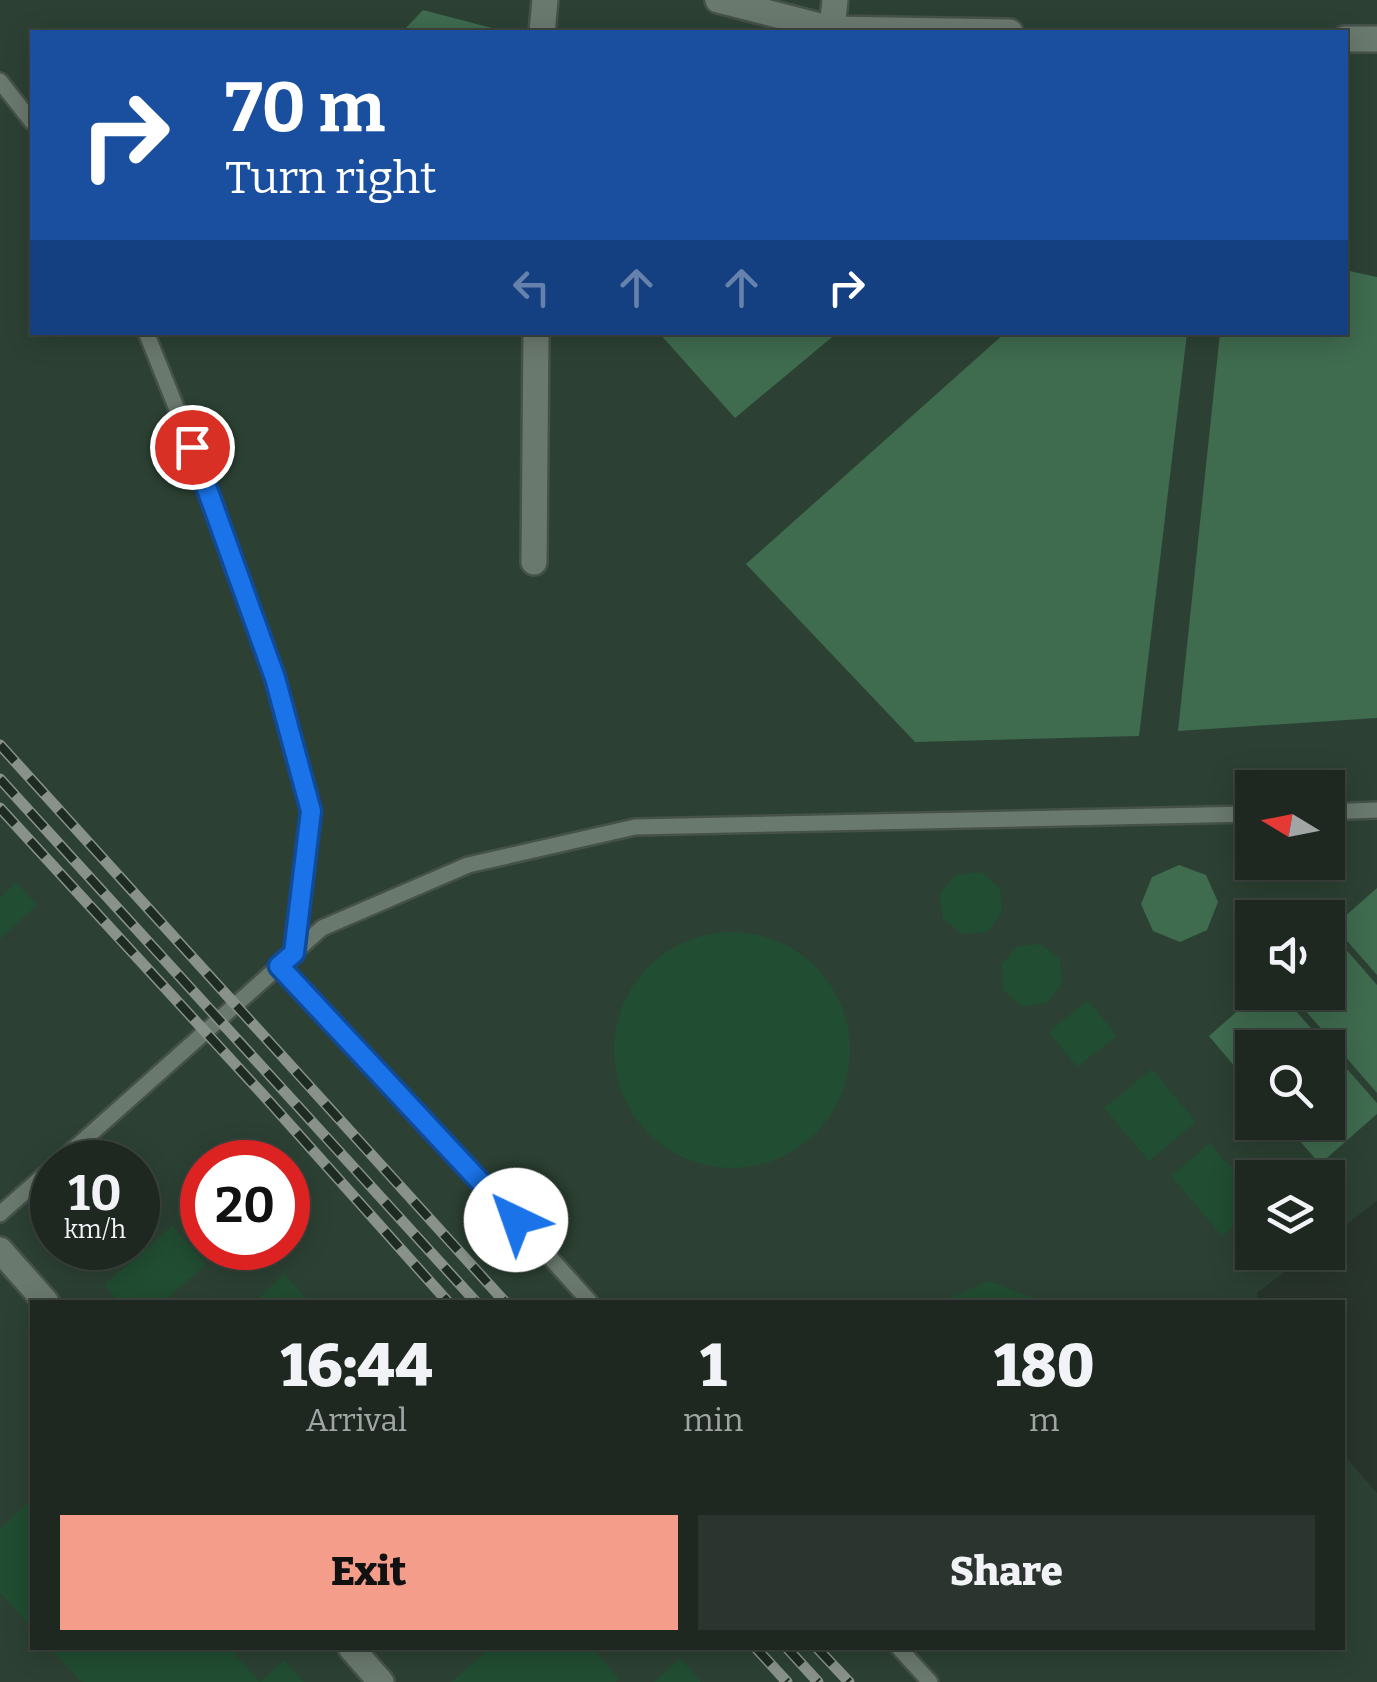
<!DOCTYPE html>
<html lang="en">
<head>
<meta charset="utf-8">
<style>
	:root { --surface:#1e2821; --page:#2b342e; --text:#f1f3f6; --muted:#a1a6a5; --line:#3c443f; --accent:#f49d8b }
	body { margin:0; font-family:Bitter,serif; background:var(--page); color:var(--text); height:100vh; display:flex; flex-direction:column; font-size:38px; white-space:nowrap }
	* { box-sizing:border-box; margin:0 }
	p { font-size:32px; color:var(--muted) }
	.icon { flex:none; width:55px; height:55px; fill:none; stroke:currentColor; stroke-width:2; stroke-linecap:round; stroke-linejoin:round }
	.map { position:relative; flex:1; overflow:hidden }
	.sheet { position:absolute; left:30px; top:1300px; width:1315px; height:350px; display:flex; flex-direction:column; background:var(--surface); border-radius:0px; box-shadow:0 5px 25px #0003,0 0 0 2px var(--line) }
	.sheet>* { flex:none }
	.hud { position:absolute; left:30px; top:30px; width:1318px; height:305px; border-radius:0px; box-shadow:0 5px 25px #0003,0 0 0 2px var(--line); background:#1a4fa0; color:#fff; overflow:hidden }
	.needle { width:65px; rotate:280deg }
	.tools { position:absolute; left:1235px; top:770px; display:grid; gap:20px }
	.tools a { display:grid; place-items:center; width:110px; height:110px; border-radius:0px; background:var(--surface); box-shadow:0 5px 25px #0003,0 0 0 2px var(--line); font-size:50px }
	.speed { position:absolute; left:30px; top:1140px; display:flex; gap:20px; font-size:50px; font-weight:700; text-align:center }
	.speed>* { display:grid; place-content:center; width:130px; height:130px; border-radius:50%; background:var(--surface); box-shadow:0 5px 25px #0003,0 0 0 2px var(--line); line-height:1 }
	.speed small { font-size:25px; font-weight:400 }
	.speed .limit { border:15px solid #d22; background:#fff; color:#111 }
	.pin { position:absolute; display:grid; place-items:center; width:85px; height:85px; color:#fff; margin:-42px; border:5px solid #fff; border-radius:50%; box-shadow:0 2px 10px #0007 }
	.me { position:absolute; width:110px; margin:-55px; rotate:318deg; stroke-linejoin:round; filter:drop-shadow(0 0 8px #0008) }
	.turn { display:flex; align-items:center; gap:35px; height:210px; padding:0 30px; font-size:45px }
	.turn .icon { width:130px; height:130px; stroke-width:2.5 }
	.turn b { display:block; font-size:70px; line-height:85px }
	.lanes { display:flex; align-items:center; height:95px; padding:0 30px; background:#0003; justify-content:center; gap:50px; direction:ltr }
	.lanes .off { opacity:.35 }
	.eta { display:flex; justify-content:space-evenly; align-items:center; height:170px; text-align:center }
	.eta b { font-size:60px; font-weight:800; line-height:70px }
	.cta { display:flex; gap:20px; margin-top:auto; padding:20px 30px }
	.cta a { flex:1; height:115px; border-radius:0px; background:var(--accent); color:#111; font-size:40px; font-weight:800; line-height:115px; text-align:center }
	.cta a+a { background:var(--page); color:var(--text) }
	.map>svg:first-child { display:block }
</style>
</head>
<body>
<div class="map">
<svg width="1377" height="1682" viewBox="0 0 1377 1682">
	<rect width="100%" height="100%" fill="#28352c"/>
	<path fill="#2c4133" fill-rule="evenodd" d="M0 0H1377V1201L1328 1239V1178H1252V1252L1310 1253 1257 1293 1258 1302H32V1648H1342L1343 1454 1377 1493V1682H0ZM32 32H1345V332H32ZM1252 788H1328V862H1252ZM1252 918H1328V992H1252ZM1252 1048H1328V1122H1252ZM52 1162H138V1248H52ZM202 1162H288V1248H202Z"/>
	<path fill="#3f6b4f" d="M423 10 507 32H402Z
		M1345 270 1377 277V718L1178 731 1220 333 1345 332Z
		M659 333H837L735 418Z
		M1005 333H1187L1139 736 915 742 746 564Z
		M1179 865 1206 875 1218 902 1207 930 1180 942 1153 931 1141 904 1152 877Z
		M1377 888V975L1334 926Z
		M1329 930 1377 985V1093L1290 993 1328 992Z
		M1258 993H1280L1377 1103V1114L1320 1164 1284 1123 1328 1122V1048H1252V1087L1209 1036Z"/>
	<path fill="#214d32" d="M981 872 1000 888 1002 913 987 932 962 934 943 919 940 894 956 875Z
		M16 882 37 905 0 939V897Z
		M614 1050a118 118 0 1 1 236 0a118 118 0 1 1-236 0Z
		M1041 944 1060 959 1062 984 1047 1003 1022 1006 1003 990 1001 965 1017 946Z
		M1088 1000 1117 1036 1077 1067 1049 1032Z
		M1152 1069 1196 1122 1149 1161 1104 1108Z
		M1210 1143 1252 1193V1210L1222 1236 1171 1176Z
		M172 1226 206 1265 163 1302H119L104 1285Z
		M284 1274 310 1302H254Z
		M988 1281 1045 1302H941Z
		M32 1499V1628L0 1593V1529Z
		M50 1648H229L260 1682 284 1660 304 1682H82Z
		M491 1648H592L619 1679 615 1682H451Z
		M680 1658 701 1682H654Z"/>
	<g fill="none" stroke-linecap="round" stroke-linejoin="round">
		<defs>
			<path id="lane" d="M0 81 32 122
				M146 332 192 447 275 677 311 811 294 953
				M1328 812 1377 810
				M279 966 466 1164 590 1302
				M59 1162 322 928 468 865 635 827 1252 814
				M0 1214 52 1168
				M899 1648 930 1682"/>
			<path id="street" d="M718 0 832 29 1010 32
				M832 29 835 0
				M542 32 545 0
				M1345 39H1377
				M534 562 536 332
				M0 1250 46 1302
				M351 1648 381 1682"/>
		</defs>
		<use href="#lane" stroke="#455149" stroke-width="20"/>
		<use href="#street" stroke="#455149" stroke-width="30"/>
		<use href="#lane" stroke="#6a796e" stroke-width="15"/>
		<use href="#street" stroke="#6a796e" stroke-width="25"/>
		<defs>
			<path id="rail" d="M0 745 505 1302
				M0 779 476 1302
				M0 808 266 1098 448 1302
				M756 1648 787 1682
				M787 1648 818 1682
				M817 1648 849 1682"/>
		</defs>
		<use href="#rail" stroke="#88928b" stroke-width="11"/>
		<use href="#rail" stroke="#1e2b22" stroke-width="8" stroke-dasharray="22" stroke-linecap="butt"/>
	</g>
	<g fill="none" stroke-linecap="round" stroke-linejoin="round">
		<defs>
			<path id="route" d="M192 447 275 678 311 811 294 953 279 966 516 1220"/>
		</defs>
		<use href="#route" stroke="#114b97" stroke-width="25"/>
		<use href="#route" stroke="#1a73e8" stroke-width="18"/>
	</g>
</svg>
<div class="tools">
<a><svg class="needle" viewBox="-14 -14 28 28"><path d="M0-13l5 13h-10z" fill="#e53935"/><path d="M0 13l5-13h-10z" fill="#a1a6a5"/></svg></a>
<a><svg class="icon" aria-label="sound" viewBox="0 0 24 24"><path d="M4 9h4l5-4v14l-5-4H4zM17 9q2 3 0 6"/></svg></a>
<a><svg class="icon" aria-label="search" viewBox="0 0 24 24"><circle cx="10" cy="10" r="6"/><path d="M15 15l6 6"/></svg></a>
<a><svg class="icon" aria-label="layers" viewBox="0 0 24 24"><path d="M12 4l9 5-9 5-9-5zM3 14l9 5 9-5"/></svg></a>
</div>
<div class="speed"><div>10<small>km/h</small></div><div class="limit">20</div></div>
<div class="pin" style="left:192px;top:447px;background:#d93025"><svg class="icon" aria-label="arrive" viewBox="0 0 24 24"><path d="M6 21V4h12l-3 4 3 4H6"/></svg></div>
<svg class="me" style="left:516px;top:1220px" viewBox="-20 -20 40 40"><circle r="19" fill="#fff"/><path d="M0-13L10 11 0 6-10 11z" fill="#1a73e8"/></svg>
<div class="hud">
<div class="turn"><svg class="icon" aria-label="right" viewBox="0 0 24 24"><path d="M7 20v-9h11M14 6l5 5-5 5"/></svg><div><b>70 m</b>Turn right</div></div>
<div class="lanes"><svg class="icon off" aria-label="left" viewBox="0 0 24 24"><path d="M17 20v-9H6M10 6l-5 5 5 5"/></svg><svg class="icon off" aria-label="ahead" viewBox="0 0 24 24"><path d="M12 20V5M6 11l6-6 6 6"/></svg><svg class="icon off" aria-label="ahead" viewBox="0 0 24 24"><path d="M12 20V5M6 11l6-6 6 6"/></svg><svg class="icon" aria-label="right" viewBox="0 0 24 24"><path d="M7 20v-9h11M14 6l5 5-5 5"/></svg></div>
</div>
<section class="sheet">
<div class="eta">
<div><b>16:44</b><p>Arrival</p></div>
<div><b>1</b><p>min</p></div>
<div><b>180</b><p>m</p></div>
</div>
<div class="cta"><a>Exit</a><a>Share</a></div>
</section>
</div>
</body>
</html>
